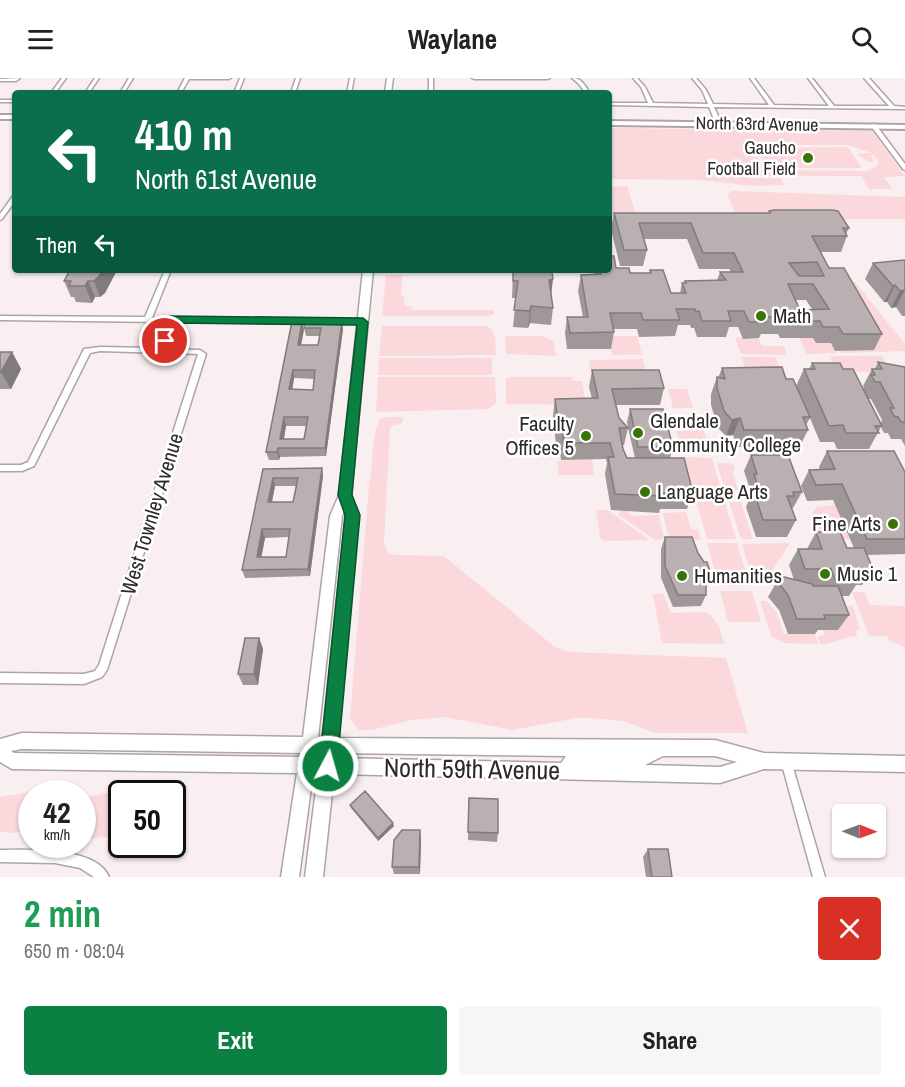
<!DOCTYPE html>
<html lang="en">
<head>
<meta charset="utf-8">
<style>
	:root { --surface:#fff; --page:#f6f6f6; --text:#222; --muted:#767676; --accent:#0b8043 }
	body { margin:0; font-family:"Archivo Narrow",sans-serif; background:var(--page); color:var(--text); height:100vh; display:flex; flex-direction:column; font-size:22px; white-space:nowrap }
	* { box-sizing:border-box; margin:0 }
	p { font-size:20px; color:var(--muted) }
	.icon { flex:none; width:33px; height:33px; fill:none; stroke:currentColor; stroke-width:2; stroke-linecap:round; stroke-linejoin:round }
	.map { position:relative; height:799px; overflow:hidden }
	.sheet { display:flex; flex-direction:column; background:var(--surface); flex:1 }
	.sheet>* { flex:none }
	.banner { position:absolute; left:12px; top:12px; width:600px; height:183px; border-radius:6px; box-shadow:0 2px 4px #0004; background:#0b6e4f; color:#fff; overflow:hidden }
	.needle { width:39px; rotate:91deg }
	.fabs { position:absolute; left:832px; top:726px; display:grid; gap:12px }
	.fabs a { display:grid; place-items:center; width:54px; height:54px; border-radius:6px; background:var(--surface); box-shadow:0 2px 4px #0004; font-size:30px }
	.speed { position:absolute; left:18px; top:702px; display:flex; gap:12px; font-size:30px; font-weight:700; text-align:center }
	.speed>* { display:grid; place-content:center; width:78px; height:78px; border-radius:50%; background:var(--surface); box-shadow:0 2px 4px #0004; line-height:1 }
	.speed small { font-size:15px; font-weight:400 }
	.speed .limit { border:3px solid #111; border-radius:9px; background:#fff; color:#111 }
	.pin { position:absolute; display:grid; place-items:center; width:51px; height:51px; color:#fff; margin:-26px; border:3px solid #fff; border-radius:50%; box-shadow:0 2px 6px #0007 }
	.me { position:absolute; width:66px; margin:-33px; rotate:6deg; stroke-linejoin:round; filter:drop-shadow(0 0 4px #0008) }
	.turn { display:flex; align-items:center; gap:21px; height:126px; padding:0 24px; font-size:27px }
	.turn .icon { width:78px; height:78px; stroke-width:2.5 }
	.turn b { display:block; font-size:42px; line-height:51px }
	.then { display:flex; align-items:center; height:57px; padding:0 24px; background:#0003; gap:12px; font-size:22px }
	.round { display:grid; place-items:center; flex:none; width:63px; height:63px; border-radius:6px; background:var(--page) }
	.head { display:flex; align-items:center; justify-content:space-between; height:102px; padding:0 24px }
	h1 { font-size:36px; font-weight:700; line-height:45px; color:#1e9e55 }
	.button { display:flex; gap:12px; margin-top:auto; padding:12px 24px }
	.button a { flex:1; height:69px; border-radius:6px; background:var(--accent); color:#fff; font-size:24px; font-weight:700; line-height:69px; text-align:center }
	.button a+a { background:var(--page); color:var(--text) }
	header { display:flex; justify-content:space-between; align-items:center; height:78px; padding:0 24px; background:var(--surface); font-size:27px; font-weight:700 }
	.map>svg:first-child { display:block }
</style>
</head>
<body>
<header><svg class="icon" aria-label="menu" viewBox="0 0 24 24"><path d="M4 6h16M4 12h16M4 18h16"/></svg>Waylane<svg class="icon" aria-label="search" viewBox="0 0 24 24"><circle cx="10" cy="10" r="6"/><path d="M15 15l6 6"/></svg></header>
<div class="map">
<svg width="905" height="799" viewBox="0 0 905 799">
	<rect width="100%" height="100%" fill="#faeff0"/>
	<path fill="#fad8dc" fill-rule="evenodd" d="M609 50 872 53 905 98 884 99 893 111H869L861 98H748L745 93 748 100H781L784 107 753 108 702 102 609 101ZM755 67H847L872 75 857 76 868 84H873L872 78 869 77H874L879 86 873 91 865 93 761 92 747 88 767 90H862L848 69 756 70 765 87H762L752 69Z
		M627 108 637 139H609V109Z
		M732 113 905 119V141H738L727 116Z
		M386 197H402L401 217 404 219 405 228 412 229 411 232H494V236L488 238H382Z
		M835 204H855L905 266V273L841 275Z
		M382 248H487L493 252V258H495L496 277 379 278Z
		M793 248 831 265 836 275 807 276Z
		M505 258H543L553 263 556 278 506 276Z
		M608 258H637L642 277H612Z
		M742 259 759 260 762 268H784L787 277 741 276 735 260Z
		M830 278H882L891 294H838Z
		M741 279H775L782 295H747Z
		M379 280H492V297H378Z
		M643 281 646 294H591L589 282Z
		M378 299H495L496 325 489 331 376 334Z
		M512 299H572L573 303H582L586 327 506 326V300Z
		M668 311H687L693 330H673Z
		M387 339H404L401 346 393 347 390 350 384 465 388 475 395 477 444 478 555 569 570 574 726 580 748 655H656L623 643 590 640H577L512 652 445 639 412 642 371 652H359L350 641 369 407C374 386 371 358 380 341Z
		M674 344H701L710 373H707V376H683Z
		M592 379 594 397H559L557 383 567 382V380Z
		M684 379 712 380 721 412H693Z
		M717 385H730L735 388 733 396 738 412H725Z
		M694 415H722L736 461H707Z
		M729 424H741L753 461H741Z
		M835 427 850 461C822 461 822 461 812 435L817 429Z
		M596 432H607L650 462 604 463 600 460Z
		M620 432H627L632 438 659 437 664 461 655 462 619 437Z
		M686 434 691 451H698L701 462H669L663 435Z
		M707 465H737L750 508H719Z
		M790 465 763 507H754L742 466Z
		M720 513H752L761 544H728Z
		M852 514H864L870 527 905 528V569L888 562 887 558H869Z
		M663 515 671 535 706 534C718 542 721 552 724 566L662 565 653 517Z
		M760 523H767L777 535 784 556H815L818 566 784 565 771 558Z
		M829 528H853L860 552 856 553 857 558C843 558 834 567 820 566L818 558 825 557 823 552Z
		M30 714 37 715 32 716 31 750 15 755 0 754V719Z
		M105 715 121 719 122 766 153 767C132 787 126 764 112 760 103 757 92 762 83 761V720Z"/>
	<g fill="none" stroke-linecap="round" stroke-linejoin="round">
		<defs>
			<path id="minor" d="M20 0 16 3H0V1Z
				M62 0H66L55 15H51Z
				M95 0H99L89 15H85Z
				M129 0H133L124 15H120Z
				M185 0H231L229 1H189L181 15H177Z
				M240 0H244L238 15H234Z
				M296 0H300L295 15H291Z
				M350 0H354L351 15H347Z
				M429 0H433V15H429Z
				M472 0H550L548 1H474Z
				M572 0C582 0 585 8 590 15H586L578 5Z
				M633 0H637L645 9 653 25 708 26 702 12 692 0H696L706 12 713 26 769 27 750 0H754L774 27 829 28 808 0H812L834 28H889L864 0H869L894 28 905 29V31L714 29 722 46 719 48 716 46 709 29 609 27V25H648L641 9Z
				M0 22H15V24H0Z
				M874 46 876 47 905 86V92L903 91 871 48Z
				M15 117V123L2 141 0 142V136L13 118Z
				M165 192H171L152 240 363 242 366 244 363 246 173 244 171 258 162 271 200 272 206 276 107 592 102 599 84 606 0 605V595L84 596 95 593 99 587 198 276 100 273 90 275 34 388 22 393H0V387H21L28 384 84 271 100 269 153 270 154 258 163 244 0 242V238L145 239ZM166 249 164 258 160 263 163 254Z
				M786 678 790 679 791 683 825 799H813L781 683 782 679Z
				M0 772C28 772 96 768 109 799H94L80 790 55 785 0 784Z"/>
			<path id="tertiary" d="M0 37H15V41H0Z
				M609 43 905 47V51L609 47Z"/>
			<path id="secondary" d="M387 0H393L391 15H385Z
				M363 192H373L351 417 358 437 338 660 715 662 764 675 905 678V694L764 691 720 705 334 696 323 799H305L318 695H313L299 799H281L297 695 12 691 0 684V661L22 655 303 659 330 438 339 417ZM344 433 346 437 323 660H318L342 438ZM22 671 300 675V679L14 675 11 673ZM316 675H321L320 680H315ZM337 675 566 678 561 685 336 680ZM663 678H715L737 684 720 689 645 687Z"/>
		</defs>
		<use href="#minor" stroke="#aea4a5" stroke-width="3"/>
		<use href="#tertiary" stroke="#aea4a5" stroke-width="4"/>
		<use href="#secondary" stroke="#aea4a5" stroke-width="3"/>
		<use href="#minor" fill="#fff" fill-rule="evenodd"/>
		<use href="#tertiary" fill="#fff" fill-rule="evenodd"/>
		<use href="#secondary" fill="#fff" fill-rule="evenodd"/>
	</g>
	<path fill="#a09798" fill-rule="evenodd" d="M769 133 849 150 846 156 847 158 841 174H820L829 190 882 256 874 272 835 273 831 265H816L813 260H780L778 256H761L759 260 743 261 738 249H729L726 259H697L694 250H691L690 247H678L675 258 639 259 637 251H613L614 254 611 271H567L565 255 567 239H583L578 213 581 197H595V192H609L616 190 630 195H649L650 192 671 215H680L682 205H684L685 203 717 202 720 194H731L729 191H699L687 161H643L647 172 643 188H620L611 151 614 135H769ZM796 222H806L812 231 800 232Z
		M905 182V238H902L896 229 891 230 887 224H884L865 201 873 185Z
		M70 192H117L105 215 100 219H95L92 225 76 224 74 219H71L64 203Z
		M513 194 551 214 553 230 551 247 530 245 528 250 513 249 516 220H512Z
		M342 243 343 251 326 378 280 379 279 382H269L266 374 304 252 301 267H318L320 258H306L304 250ZM294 300 314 301 313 312 292 311ZM286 348H306L304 361H284Z
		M0 274H12L21 291 11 311H0Z
		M878 284 905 289V368L901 361H891L888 355H884L881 349 869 371H837L834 364H820L810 340 806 347 808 352 800 368 737 369 733 357 726 358 718 350 711 327V316L717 299 718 300 722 290 786 301 796 308 804 291H809L812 285 843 291 863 311 864 310 863 308 872 291H875ZM868 321H871L882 342 881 345Z
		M592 292 664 310 660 327H616L619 340 628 350 627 344 630 331 673 369 670 380 693 415 687 431H660L659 435 611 432 605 396 607 385 606 381 561 382 559 367H556L553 338 555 321H592L589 309ZM628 350 635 380H627L623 371 622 367H624Z
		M827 373 904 393 905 392V476L867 477 873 491 862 507H856L849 518H842L849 537 838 552H818L815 556H788L779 532 768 519 777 503 794 502 789 487 798 471H807L816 454 847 470H854L833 422 807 423 801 408 809 392H820L819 389Z
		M751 377 802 414 793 430H791L796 442 787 459H756L746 429 749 422 747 413 749 408 744 393Z
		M322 390 323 398 310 498 245 500 242 492 263 391ZM275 408H296L293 424H272ZM289 459 286 479H261L265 460Z
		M665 459 698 475 710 493 706 502V517L701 528 673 529 661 500V471Z
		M259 560 263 571 258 607H243L238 596Z
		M469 720 498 755 497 764 468 762Z
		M350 727 394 748 378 763 351 730Z
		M421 760 420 796H394L392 789Z
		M648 771 672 799H646L643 779Z"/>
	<path fill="#827b7c" d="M102 192H117L105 215 100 219 94 203Z
		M553 201 551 218 549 202Z
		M88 203 95 219 92 225 85 208Z
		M895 207 887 224H884L893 208Z
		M905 212 896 229 891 230 900 213Z
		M531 228 530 245 528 250 530 233Z
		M302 243 304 252 299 276 298 267Z
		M342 243 343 251 326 378 325 370Z
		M12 274 21 291 11 311 1 294Z
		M293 292 294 300 291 320 289 311Z
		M284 339 286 348 282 370 280 361Z
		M740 340 733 357 726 358 732 342Z
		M278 370 280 379 279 382 277 374Z
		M322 390 323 398 310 498 308 491Z
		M273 400 275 408 270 433 268 424Z
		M262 451 265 460 260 487 257 479Z
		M259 560 263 571 258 607 254 596Z
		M393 745 394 748 378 763V760Z
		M420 752 421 760 420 796 419 789Z"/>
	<path fill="#bab0b1" stroke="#827b7c" stroke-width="1.5" fill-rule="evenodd" d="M774 132H832L838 133 849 150H843L847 158H812L829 190H844L882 256H843L839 249H823L820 243 787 244 785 239H763L765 244H749L744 233H728L731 243H702L699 233 696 234 695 231H676L680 242H643L641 235H610L614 254 570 255 567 239H588L581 197 601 196 600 192H609V178H614L616 190H629L630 195H651L650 192H663L671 215H686L682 205H686L685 203 726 202 720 194H743L734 175H703L691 145H639L647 172H624L614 135H770L769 133ZM817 184 824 198H799L789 185ZM788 206H813L829 231 800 232Z
		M905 182V212L900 213 895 207 893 208 873 185Z
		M70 192H102L99 198 94 203H88L85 208H69L71 203H64Z
		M513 194H552L553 201 549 202 553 230 531 228 530 233 514 232 518 203H513Z
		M292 243H302L298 267H318L321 250H304L305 243H342L325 370H278L277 374H266ZM293 292H315L313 312 289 311ZM284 339H308L304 361H280Z
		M0 274H12L1 294H0Z
		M878 284 905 289V344H901L898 339 894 338 890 330H894L880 304H875L871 297H875L872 291H882Z
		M812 285H840L843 291H853L882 348H875L879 355H846L843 347 829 348 804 291H815Z
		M782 289 786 301H793L810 339H803L808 352H744L740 340 732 342 724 333 717 310V299L725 301 722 290Z
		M592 292H659L664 310 612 311 619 340 628 350H619L623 371 627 380H684L693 415H664V418L615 416 608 379H614L610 365H564L562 350H559L555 321 598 320Z
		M630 331H663L673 369H638Z
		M827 373H894L905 394V461H867L842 406 816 407 809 392 835 391Z
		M751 377H788L802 414H793L794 418H787L796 442H763L754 413H759L754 396H757Z
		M322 390 308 491 242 492 263 391ZM273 400H298L293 424H268ZM262 451H290L286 479H257Z
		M816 454H840L847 470H864L873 491H856L860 502H835L831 491H805L798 471H822Z
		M665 459H692L698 475 704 484H707L710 493H706V517H678L665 488Z
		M784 499 812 506 813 508H838L849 537H824L825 541H797L788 517 777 503Z
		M245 560H259L254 596H238Z
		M365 713 393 745 378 760 350 727Z
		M469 720 498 721V755L468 754Z
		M402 752H420L419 789H392L394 762Z
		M648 771H668L672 799H652Z"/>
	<path fill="#0b8043" stroke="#07532c" stroke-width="1.5" d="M170 238 363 240 368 244 352 417 360 437 337 688 334 694 328 697 321 694 319 688 345 437 338 417 357 247 173 245 166 251 162 260 169 261V266L161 274H153C146 260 156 243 170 238Z"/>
	<g fill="#397407" stroke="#fff" stroke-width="2">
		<circle cx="808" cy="80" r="6"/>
		<circle cx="761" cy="238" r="6"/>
		<circle cx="638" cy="355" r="6"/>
		<circle cx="586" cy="358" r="6"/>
		<circle cx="645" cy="414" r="6"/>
		<circle cx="893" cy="446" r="6"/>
		<circle cx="825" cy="496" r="6"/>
		<circle cx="682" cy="498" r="6"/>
	</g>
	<g text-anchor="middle" stroke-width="5" stroke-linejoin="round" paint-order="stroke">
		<g font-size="18" fill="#2e2a2a" stroke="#fff">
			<text transform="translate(757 46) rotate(1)" y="6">North 63rd Avenue</text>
		</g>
		<g font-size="18" fill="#2e2a2a" stroke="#fff" text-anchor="end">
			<text x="796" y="76">Gaucho<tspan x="796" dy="21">Football Field</tspan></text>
		</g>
		<g font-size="21" fill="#2e2a2a" stroke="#fff" text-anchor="start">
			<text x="773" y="245">Math</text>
			<text x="650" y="350">Glendale<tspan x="650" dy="24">Community College</tspan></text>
			<text x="574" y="353" text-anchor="end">Faculty<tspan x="574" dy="24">Offices 5</tspan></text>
			<text x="657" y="421">Language Arts</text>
			<text x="881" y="453" text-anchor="end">Fine Arts</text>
			<text x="837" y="503">Music 1</text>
			<text x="694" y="505">Humanities</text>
		</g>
		<g font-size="21" fill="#2e2a2a" stroke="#fff">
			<text transform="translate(152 436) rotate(-73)" y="7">West Townley Avenue</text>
		</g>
		<g font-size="26" fill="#2e2a2a" stroke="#fff">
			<text transform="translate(472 691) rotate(1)" y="9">North 59th Avenue</text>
		</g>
	</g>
</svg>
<div class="fabs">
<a><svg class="needle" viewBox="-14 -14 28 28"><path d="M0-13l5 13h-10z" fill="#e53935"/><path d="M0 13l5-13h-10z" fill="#767676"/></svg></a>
</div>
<div class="speed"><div>42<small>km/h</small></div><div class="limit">50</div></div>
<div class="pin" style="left:165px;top:263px;background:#d93025"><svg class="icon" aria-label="arrive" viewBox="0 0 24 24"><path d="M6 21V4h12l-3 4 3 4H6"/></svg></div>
<svg class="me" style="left:328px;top:688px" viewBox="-20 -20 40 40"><circle r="17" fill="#0b8043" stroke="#fff" stroke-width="3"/><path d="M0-11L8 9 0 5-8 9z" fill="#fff"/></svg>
<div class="banner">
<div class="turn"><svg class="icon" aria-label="left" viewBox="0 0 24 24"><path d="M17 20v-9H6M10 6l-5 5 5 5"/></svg><div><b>410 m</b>North 61st Avenue</div></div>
<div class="then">Then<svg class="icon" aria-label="left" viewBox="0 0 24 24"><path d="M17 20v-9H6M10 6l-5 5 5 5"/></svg></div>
</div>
</div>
<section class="sheet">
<div class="head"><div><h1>2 min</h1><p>650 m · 08:04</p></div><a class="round" style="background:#d93025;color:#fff"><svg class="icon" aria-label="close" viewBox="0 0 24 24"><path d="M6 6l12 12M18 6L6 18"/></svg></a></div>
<div class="button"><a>Exit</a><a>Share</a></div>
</section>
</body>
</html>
